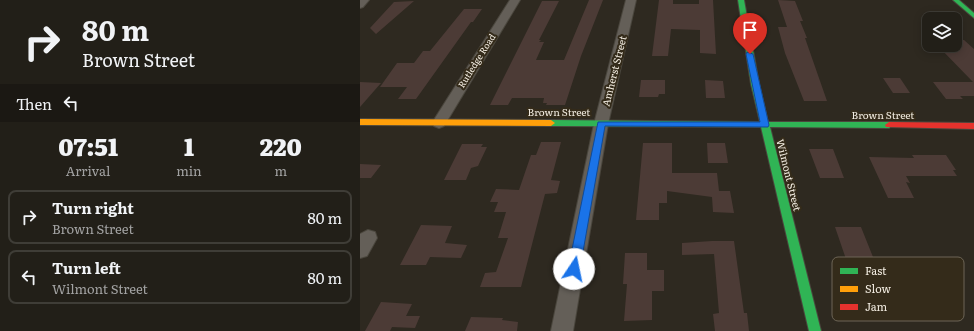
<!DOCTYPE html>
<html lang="en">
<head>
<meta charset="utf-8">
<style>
	:root { --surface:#221f18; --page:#2e2c25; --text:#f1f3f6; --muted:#a2a2a2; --line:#3f3d37 }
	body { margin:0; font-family:Literata,serif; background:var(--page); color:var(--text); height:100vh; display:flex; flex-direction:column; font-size:15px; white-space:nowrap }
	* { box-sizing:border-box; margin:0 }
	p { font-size:13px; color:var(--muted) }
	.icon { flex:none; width:22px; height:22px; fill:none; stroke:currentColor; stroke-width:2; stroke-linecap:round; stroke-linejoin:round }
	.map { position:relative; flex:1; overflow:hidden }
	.drawer { display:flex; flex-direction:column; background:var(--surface); width:360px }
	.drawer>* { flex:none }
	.banner { background:#221f18; color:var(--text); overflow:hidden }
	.buttons { position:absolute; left:562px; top:12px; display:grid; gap:8px }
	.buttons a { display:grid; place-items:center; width:40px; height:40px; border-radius:8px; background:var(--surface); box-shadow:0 2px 10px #0003,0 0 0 1px var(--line); font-size:20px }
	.pin { position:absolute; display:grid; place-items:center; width:34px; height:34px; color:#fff; margin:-41px -17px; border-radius:50% 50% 50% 0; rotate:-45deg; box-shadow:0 0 4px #0007 }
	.pin .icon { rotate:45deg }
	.me { position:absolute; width:44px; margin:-22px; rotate:11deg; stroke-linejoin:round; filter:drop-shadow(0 0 3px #0008) }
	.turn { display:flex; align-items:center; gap:14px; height:84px; padding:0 16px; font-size:18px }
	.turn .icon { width:52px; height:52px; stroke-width:2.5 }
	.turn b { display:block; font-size:28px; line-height:34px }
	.then { display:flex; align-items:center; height:38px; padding:0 16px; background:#0003; gap:8px; font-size:15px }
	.eta { display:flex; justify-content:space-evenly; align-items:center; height:68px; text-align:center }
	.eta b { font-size:24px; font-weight:800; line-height:28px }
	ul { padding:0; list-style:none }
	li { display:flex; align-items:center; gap:12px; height:54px; margin:0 8px 6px; padding:0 8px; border:2px solid var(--line); border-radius:8px }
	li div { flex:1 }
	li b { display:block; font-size:15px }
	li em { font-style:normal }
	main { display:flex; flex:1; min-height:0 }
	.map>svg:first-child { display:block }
</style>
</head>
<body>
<main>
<section class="drawer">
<div class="banner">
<div class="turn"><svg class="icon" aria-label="right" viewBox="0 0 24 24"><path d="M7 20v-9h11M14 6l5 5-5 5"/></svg><div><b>80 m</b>Brown Street</div></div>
<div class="then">Then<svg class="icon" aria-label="left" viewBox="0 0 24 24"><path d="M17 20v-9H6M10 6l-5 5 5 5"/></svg></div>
</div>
<div class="eta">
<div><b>07:51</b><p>Arrival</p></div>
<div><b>1</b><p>min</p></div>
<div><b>220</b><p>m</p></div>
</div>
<ul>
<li><svg class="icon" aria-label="right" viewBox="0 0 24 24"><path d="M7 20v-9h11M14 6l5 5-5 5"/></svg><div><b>Turn right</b><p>Brown Street</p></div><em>80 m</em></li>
<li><svg class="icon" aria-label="left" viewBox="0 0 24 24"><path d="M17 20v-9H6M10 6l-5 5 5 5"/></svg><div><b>Turn left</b><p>Wilmont Street</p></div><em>80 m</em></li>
</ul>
</section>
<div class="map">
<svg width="614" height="331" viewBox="0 0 614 331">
	<rect width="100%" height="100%" fill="#2e2920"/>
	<path fill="#4c3b36" d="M229 0H243L221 56 205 105H186L187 103H183L184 98H152L148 105H130L182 1H199L179 40H181L179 42H184L176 60H204Z
		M299 0H313V4H339V0H353L356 54 340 53V30L311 29 308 56H292Z
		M418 0 435 1 443 21H440L447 38H445L467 101H444L425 53 418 27H427Z
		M54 1 16 34 10 28 34 2Z
		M104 9H122L113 22H111L56 99H38L47 87H20L37 63H54L63 51H70Z
		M595 40H604L614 49V96H600L603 99H586L573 82H613L577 45H595Z
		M523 78H540L550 93H533Z
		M281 80H305V94H299L298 97H279Z
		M345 80 363 81 365 98H346Z
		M0 82 21 83 0 107Z
		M181 142H201L191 180 200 181 197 193 185 194 161 287H120L125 273 136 272 148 238H138L146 212H134L138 202H130L136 189 159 190 171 155H176Z
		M283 143H312V173H357L359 191H370L374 213 353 212 352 197 307 191V203H299V220H276Z
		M347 143H365L368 163H348Z
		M102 144H123L121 147H127L118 166 111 168 106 180H84Z
		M449 149H473L484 178H460Z
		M552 155H586L596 170H593L597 176H546L550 183 546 182 554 198H528L509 157 554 158Z
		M0 164 21 165 11 178H0Z
		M61 225 92 226 85 243 107 245 101 258 70 257 66 265H40Z
		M475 227H501L515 262H487Z
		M352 241H374L384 313H387L389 331H355L353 314 359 313 354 254 322 255V243Z
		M265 253H287V270H304V291H292V320L264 321 267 284H263Z
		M21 302 52 304 46 316H60L55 328 32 327 30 331H5Z
		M111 317 143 318 142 320 158 322 157 331H105Z"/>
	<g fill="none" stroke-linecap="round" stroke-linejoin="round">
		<defs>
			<path id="street" d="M0 0H9L3 7 0 8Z
				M150 0H160L84 126 79 128 74 126 72 123Z
				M266 0H276L248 124 213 331H191L234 124Z
				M8 230 15 232 17 238 7 256 0 258V234Z"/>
			<path id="fast" d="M378 0H384L399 84 408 122H529L533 125 529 128 410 127 461 331H449L401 127 191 126 187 123 191 120 400 122 391 84Z
				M593 0H599L614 13V18Z"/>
			<path id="slow" d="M0 119 191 120 195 123 191 126 0 125Z"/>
			<path id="jam" d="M529 122 614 123V129L526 127 525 125Z"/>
		</defs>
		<use href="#street" stroke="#4a463d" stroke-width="2"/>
		<use href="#fast" stroke="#4a463d" stroke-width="2"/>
		<use href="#slow" stroke="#4a463d" stroke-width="2"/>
		<use href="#jam" stroke="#4a463d" stroke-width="2"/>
		<use href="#street" fill="#645f58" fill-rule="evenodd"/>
		<use href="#fast" fill="#30b455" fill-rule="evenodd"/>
		<use href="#slow" fill="#ff9f0a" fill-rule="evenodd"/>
		<use href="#jam" fill="#e5322d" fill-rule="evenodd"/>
	</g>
	<path fill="#1a73e8" stroke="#114b97" d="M387 52 393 54 409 125 408 127 245 126 220 269 218 273 214 274 210 273 208 269 238 122H400L386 54Z"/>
	<g text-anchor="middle" stroke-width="4" stroke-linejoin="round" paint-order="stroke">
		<g font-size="9" fill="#f3ede2" stroke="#342b1a">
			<text transform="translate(117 61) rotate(-58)" y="3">Rutledge Road</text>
		</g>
		<g font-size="10" fill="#f3ede2" stroke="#342b1a">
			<text transform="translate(254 71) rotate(-76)" y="4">Amherst Street</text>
			<text x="199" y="116">Brown Street</text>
			<text x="523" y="119">Brown Street</text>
			<text transform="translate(429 175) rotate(76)" y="4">Wilmont Street</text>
		</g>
	</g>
	<rect x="472" y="257" width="132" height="64" rx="6" fill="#342b1a" stroke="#6d6556" stroke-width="1"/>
	<rect x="480" y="268" width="18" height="6" fill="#30b455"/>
	<rect x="480" y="286" width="18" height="6" fill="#ff9f0a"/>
	<rect x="480" y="304" width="18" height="6" fill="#e5322d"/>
	<g font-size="11" fill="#f3ede2">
		<text x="505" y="275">Fast</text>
		<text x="505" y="293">Slow</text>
		<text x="505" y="311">Jam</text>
	</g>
</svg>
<div class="buttons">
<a><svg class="icon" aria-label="layers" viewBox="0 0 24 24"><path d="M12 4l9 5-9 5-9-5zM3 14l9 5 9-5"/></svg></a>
</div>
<div class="pin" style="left:390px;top:54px;background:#d93025"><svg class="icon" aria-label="arrive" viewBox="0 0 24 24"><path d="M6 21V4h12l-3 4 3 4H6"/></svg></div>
<svg class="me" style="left:214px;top:269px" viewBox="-20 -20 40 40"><circle r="19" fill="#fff"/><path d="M0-13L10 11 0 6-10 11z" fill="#1a73e8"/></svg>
</div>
</main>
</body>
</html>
